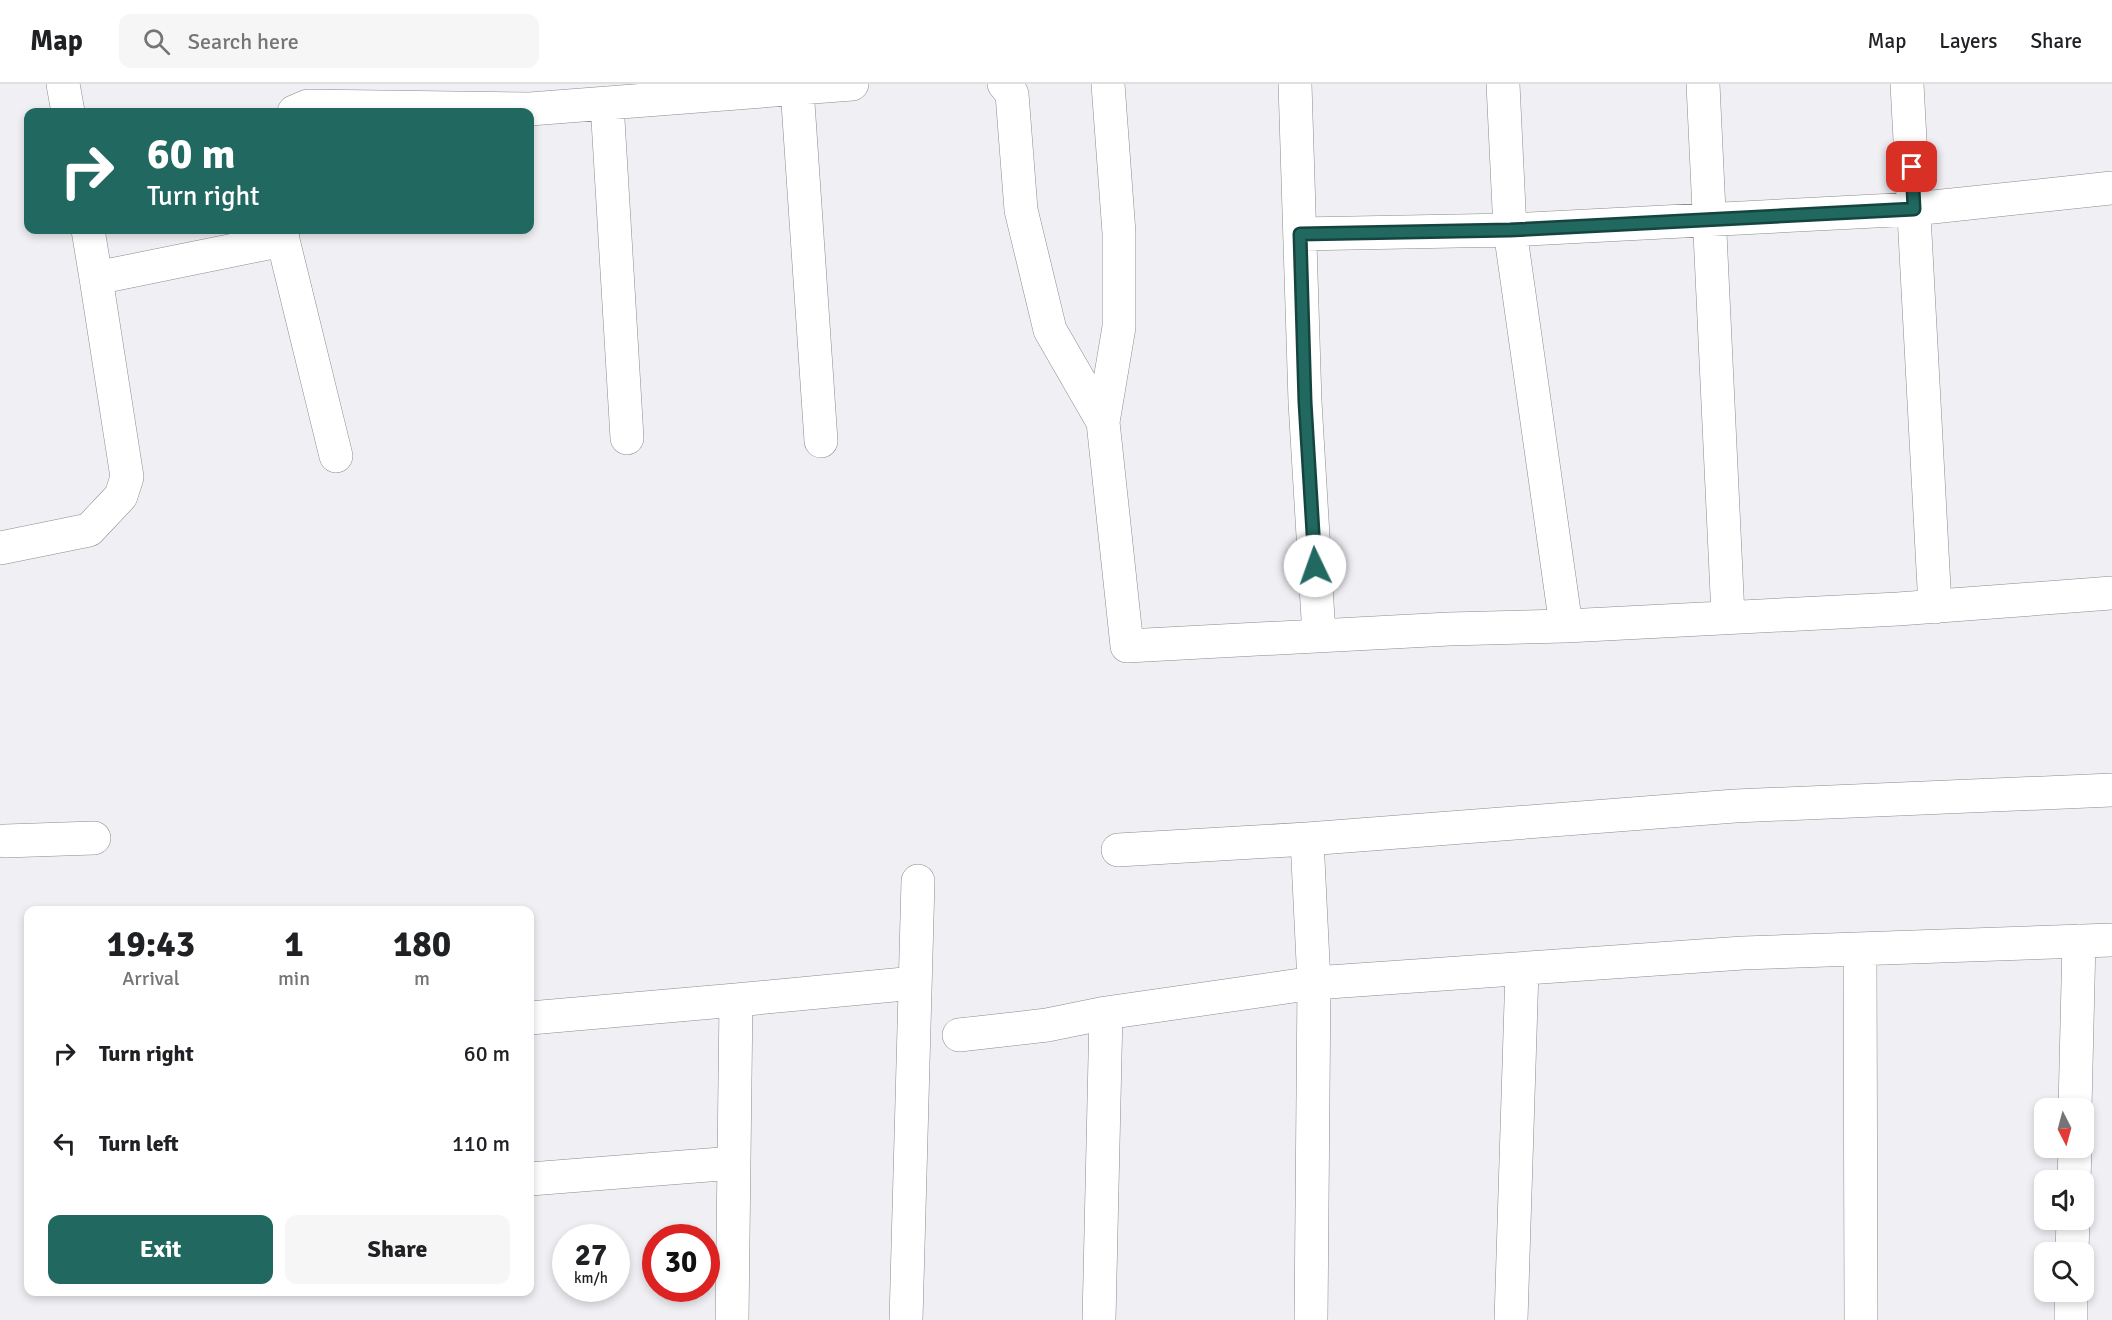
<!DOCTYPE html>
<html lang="en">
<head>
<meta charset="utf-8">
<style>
	:root { --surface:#fff; --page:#f6f6f6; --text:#202124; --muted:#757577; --line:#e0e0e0; --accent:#216960 }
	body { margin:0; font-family:Signika,sans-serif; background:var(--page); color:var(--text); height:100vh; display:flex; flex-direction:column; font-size:22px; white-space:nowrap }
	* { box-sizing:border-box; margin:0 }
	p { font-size:20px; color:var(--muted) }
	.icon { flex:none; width:33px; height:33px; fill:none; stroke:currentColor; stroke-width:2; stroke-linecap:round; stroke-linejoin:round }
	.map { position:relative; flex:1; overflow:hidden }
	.drawer { position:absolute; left:24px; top:822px; width:510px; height:390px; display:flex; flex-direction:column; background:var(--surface); border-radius:12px; box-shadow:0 3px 9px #0003 }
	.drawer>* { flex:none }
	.top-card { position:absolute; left:24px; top:24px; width:510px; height:126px; border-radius:12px; box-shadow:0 3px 9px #0003; background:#216960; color:#fff; overflow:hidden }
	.needle { width:39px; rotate:174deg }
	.tools { position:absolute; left:2034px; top:1014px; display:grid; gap:12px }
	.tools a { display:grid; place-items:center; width:60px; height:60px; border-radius:12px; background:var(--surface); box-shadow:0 3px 9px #0003; font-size:30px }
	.speed { position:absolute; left:552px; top:1140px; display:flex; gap:12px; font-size:30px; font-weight:700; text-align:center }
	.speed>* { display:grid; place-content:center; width:78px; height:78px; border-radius:50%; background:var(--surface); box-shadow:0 3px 9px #0003; line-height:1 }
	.speed small { font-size:15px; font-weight:400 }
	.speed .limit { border:9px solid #d22; background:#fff; color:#111 }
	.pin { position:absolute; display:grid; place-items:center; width:51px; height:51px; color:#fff; margin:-26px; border-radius:12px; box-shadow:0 3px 9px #0006 }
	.me { position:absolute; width:66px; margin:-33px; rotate:357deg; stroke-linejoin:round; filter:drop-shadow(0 0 4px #0008) }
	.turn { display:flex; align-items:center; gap:21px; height:126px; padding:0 24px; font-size:27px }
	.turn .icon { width:78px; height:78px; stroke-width:2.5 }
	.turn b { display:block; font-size:42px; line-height:51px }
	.eta { display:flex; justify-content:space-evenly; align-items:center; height:102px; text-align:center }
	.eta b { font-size:36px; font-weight:700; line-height:42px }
	.button { display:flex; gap:12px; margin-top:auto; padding:12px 24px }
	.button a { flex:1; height:69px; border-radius:12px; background:var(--accent); color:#fff; font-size:24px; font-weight:700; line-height:69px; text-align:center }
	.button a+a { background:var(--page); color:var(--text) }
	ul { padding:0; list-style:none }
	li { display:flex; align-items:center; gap:18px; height:90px; padding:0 24px }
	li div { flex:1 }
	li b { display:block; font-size:22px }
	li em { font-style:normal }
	header { display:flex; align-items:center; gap:36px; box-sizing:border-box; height:84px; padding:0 30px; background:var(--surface); border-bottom:2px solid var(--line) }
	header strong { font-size:28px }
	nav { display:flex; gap:33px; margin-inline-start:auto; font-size:21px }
	.search { width:420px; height:54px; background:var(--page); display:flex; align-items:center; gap:15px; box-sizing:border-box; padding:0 21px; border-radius:12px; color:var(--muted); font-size:22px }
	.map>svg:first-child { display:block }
</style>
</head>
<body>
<header>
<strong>Map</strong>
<div class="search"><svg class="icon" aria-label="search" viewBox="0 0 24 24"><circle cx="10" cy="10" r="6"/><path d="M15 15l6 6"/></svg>Search here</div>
<nav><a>Map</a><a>Layers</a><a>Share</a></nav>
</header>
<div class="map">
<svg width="2112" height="1236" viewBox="0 0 2112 1236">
	<rect width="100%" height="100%" fill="#efeff4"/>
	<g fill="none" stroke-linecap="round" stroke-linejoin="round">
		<defs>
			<path id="minor" d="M63 0 68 28
				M1004 0 1012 10 1021 126 1050 246 1103 338 1127 562 1449 545 1566 542 1898 525 2112 509
				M1295 0 1305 318 1319 552
				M1503 0 1510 146 1566 542
				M1703 0 1728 532
				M1907 0 1935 523
				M797 4 821 357
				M607 19 627 354
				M294 28 308 22 530 25 852 0
				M88 146 96 194 283 156 282 146
				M1300 150 1510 146 1914 125 2112 104
				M283 156 336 372
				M1103 338 1119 243V149L1108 0
				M0 464 89 446 121 412 127 393 96 194
				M1307 755 1314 899 1311 1236
				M5 757 94 754
				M1118 766 1307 755 1735 722 2112 706
				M1860 867 1861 1236
				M530 934 736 916
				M959 951 1047 941 1106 929 1314 899 1743 869 2112 856
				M2075 1024 2079 857
				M530 1095 734 1079
				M2074 1096 2075 1064
				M2072 1168 2073 1136
				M732 1236 736 916 915 899
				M906 1236 918 797
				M1099 1236 1106 929
				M1511 1236 1522 886
				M2071 1236V1208"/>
		</defs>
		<use href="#minor" stroke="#8b8b8f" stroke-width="34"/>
		<use href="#minor" stroke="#fff" stroke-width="33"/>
	</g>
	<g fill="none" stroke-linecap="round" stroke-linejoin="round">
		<defs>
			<path id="route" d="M1315 482 1305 318 1300 150 1510 146 1914 125 1912 83"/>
		</defs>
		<use href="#route" stroke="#15443e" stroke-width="15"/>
		<use href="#route" stroke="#216960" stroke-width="10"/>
	</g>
</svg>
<div class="tools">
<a><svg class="needle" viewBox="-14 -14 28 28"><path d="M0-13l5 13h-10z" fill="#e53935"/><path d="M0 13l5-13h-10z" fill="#757577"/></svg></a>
<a><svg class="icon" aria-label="sound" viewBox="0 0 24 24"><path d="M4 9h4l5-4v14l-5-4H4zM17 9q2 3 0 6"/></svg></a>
<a><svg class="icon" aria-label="search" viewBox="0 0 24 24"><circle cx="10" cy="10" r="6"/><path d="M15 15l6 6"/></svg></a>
</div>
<div class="speed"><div>27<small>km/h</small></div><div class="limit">30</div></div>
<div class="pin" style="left:1912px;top:83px;background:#d93025"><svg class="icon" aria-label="arrive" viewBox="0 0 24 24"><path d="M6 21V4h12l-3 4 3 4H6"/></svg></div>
<svg class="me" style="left:1315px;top:482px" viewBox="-20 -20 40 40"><circle r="19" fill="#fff"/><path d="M0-13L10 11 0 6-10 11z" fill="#216960"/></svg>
<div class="top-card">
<div class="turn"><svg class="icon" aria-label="right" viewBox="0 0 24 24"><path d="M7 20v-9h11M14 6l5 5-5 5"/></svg><div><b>60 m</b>Turn right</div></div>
</div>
<section class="drawer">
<div class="eta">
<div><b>19:43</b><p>Arrival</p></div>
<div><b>1</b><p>min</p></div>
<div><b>180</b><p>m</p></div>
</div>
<ul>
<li><svg class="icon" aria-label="right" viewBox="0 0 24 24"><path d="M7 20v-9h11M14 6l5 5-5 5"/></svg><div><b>Turn right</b></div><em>60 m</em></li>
<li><svg class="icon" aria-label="left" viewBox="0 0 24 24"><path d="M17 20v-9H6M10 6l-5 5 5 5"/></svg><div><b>Turn left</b></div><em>110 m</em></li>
</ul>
<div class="button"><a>Exit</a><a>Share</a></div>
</section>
</div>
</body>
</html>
